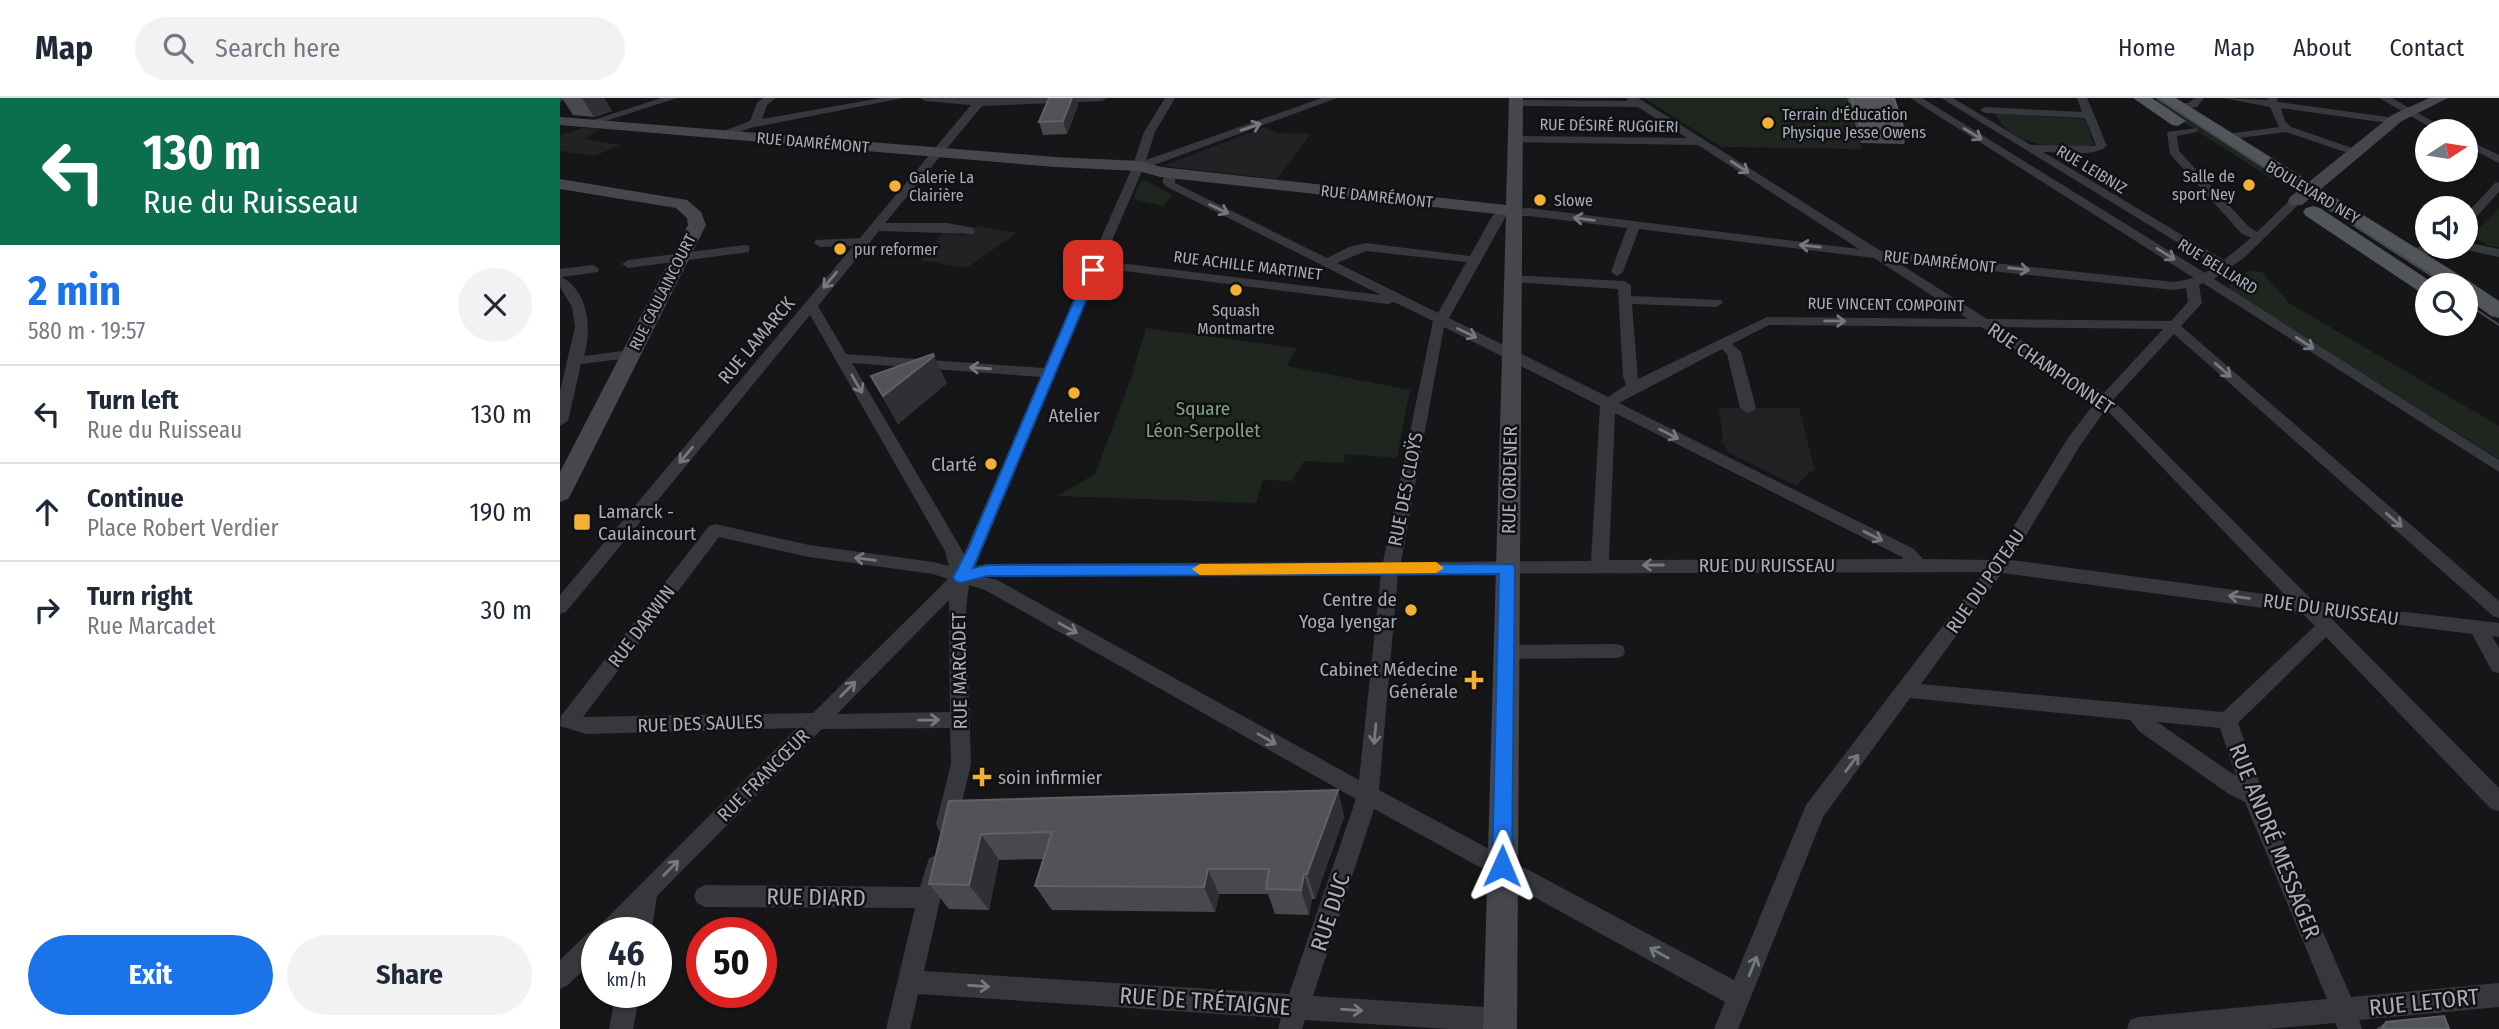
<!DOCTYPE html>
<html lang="en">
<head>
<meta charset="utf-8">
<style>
	:root { --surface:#fff; --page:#f2f2f3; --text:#1f2937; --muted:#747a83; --line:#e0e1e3; --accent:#1a73e8 }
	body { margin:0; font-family:"Fira Sans Condensed",sans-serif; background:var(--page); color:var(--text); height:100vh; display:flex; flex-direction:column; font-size:26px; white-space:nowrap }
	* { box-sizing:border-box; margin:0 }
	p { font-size:23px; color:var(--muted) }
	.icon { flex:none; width:38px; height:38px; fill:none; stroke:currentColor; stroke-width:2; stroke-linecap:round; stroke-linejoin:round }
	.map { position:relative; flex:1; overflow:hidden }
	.sheet { display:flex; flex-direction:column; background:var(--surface); width:560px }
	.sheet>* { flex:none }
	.hud { background:#0b6e4f; color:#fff; overflow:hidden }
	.needle { width:46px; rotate:78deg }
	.fabs { position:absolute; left:1855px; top:21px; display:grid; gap:14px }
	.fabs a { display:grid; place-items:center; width:63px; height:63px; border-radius:50%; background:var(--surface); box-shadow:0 2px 5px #0004; font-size:35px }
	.speed { position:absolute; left:21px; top:819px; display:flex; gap:14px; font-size:35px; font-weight:700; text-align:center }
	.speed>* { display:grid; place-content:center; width:91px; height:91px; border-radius:50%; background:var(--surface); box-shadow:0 2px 5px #0004; line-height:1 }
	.speed small { font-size:18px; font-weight:400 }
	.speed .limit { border:10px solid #d22; background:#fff; color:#111 }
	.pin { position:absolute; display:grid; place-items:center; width:60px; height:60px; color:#fff; margin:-30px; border-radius:14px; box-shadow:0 4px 10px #0006 }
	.me { position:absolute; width:77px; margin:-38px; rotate:1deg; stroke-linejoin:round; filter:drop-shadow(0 0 5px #0008) }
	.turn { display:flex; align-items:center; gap:24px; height:147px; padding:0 28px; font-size:32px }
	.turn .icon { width:91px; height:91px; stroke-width:2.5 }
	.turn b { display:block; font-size:49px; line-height:60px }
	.round { display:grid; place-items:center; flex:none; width:74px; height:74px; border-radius:37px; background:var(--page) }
	.head { display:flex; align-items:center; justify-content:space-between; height:119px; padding:0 28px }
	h1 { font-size:42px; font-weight:700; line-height:52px; color:var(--accent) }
	.action { display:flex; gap:14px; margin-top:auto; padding:14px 28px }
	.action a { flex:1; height:80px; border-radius:42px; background:var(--accent); color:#fff; font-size:28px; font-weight:700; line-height:80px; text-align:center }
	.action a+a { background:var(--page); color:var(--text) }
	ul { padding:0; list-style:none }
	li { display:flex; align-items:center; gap:21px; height:98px; padding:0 28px; border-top:2px solid var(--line) }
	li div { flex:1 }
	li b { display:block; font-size:26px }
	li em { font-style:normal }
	header { display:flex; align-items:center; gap:42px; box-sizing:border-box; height:98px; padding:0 35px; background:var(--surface); border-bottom:2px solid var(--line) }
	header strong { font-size:33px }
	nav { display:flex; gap:38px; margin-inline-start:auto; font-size:24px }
	.search { width:490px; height:63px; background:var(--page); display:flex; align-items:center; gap:18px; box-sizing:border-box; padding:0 24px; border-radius:38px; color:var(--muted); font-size:26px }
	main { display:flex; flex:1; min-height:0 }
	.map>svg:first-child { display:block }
</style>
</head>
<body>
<header>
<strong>Map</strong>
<div class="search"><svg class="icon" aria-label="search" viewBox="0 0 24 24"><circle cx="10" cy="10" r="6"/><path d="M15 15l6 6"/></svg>Search here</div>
<nav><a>Home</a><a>Map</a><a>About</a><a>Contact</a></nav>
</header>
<main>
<section class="sheet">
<div class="hud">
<div class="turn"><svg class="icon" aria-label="left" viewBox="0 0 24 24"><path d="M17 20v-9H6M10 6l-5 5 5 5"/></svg><div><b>130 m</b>Rue du Ruisseau</div></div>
</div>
<div class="head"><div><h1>2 min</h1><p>580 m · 19:57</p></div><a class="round"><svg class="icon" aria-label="close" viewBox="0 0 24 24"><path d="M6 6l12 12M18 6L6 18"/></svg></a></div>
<ul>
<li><svg class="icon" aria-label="left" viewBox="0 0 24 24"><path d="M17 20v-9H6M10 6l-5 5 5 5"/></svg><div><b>Turn left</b><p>Rue du Ruisseau</p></div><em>130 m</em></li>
<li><svg class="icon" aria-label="ahead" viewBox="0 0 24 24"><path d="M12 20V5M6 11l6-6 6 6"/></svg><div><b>Continue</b><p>Place Robert Verdier</p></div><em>190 m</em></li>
<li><svg class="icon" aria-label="right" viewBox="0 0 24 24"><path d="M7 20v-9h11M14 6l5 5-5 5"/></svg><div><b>Turn right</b><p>Rue Marcadet</p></div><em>30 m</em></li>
</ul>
<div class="action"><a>Exit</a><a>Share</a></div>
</section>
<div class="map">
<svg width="1939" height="931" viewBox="0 0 1939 931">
	<rect width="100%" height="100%" fill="#161618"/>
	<path fill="#222225" d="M705 29 716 35 751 36 717 81 603 68Z
		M23 30 40 31 24 41 60 47 35 58 0 53V37Z
		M417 128 457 135 406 170 361 162 383 135 404 138Z
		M1159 310H1239L1255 373H1251L1236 388 1168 354 1163 345H1159L1163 342Z"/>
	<path fill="#1e261f" d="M1084 0H1286L1302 51 1161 49Z
		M1603 1 1719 78 1714 82 1706 77 1590 3Z
		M1435 15 1525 21 1534 47C1501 54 1450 48 1435 15Z
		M585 82 613 97 603 108 573 101 581 83Z
		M1939 110V149L1929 148 1912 138Z
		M1687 173 1702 174 1729 205 1939 328V361L1670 192 1668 187Z
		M586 230 737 250 727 268 850 292 837 360 786 356 783 365 744 363 732 383 703 382 696 405 497 398 535 376 571 280Z"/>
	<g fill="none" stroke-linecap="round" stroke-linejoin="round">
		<path fill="#37383d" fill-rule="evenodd" d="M0 0H7L0 4Z
			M101 0H117L33 27 24 25Z
			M203 0H216L207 7 202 21 321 0H343L190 30 166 39H158V35L190 23 197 5Z
			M360 0H547L542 3 422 8 325 125H387L414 130V136L319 133 258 208 286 256 484 270 572 70 584 34 605 0H615L595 34 586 62 762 0H777L583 71 543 163 821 197 607 89 602 84 606 75 616 73 615 85 767 160 789 149 806 145 910 158 931 120 939 112 969 110 1299 151 1138 47 955 44 950 41 955 38 1127 40 1078 9 956 8 951 5 956 2 1068 3 1066 0H1078L1321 153 1614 184 1634 180 1350 0H1362L1645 175 1656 168 1381 0H1393L1471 47 1533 48 1536 47 1525 20 1425 15 1420 12 1425 9 1522 14 1517 0H1527L1547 48C1532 60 1502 54 1483 54L1664 162 1691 140 1681 135 1610 56 1607 34 1637 30V34L1617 38 1619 53 1689 129 1697 134 1732 100 1742 103 1685 159 1654 181 1939 362V374L1643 185 1639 187 1642 205 1621 228 1939 503V520L1933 518 1614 236 1553 302 1753 503 1939 525V539L1932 538 1939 550V575L1932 573 1912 536 1769 518 1939 690V713L1931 711 1766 539 1678 625 1704 698 1791 899 1939 885V909L1799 922 1802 931H1778L1775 925 1709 931H1567L1570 922 1579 919 1767 901 1685 704 1669 696 1580 634 1570 622 1350 600 1263 719 1178 931H1154L1165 904 814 711 753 898 940 910 949 913 952 922 949 931H889L745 922 742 931H718L721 920 358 896 350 931H326L355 810 145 809 137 805 134 798 137 791 145 787 360 789 369 760 377 757 385 760 388 767 364 873 729 896 796 701 425 492 409 487 406 510 411 666 395 733 387 736 379 733 376 726 391 666 390 630 262 631 97 798 91 835H67L69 827 61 835H37V859L8 887 0 891V862L29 834 35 832 237 630 26 636 0 628 1 618 149 428 155 426 249 447 373 464 389 468 385 453 250 217 6 514 0 516V497L293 148 260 149 254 145 256 142 300 140 411 7 365 3ZM946 118H969L1067 130 1051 174 1057 178 1063 174 1079 131 1314 160 1408 221 1207 219 1078 281 1072 206 1156 209 1163 205 1161 202 1071 198V187L1064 183 947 177V183L952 184 1058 191 1063 278 1066 287 1048 299 889 220ZM806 153 905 164 907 163 878 215 777 165ZM1335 163 1614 192 1626 190 1628 204 1611 223 1427 221ZM540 170 828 206 834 204 873 223 823 464 427 466 415 469ZM1209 227 1421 229 1536 303 1508 340 1433 462 1363 461 1354 451 1059 305 1162 251 1167 256 1180 310 1188 315 1193 313 1196 310 1181 254 1172 246ZM884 229 1040 308 1031 463 841 464ZM1441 229 1603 231 1544 295ZM292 265 481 279 404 456 400 449ZM1546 311 1727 499 1451 462 1521 346ZM1055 315 1342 459 1343 461 1049 462ZM159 439 249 459 373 476 388 481 253 615 23 619ZM1424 474 1246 707 1174 882 819 692 838 476ZM1442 475 1742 515 1755 528 1663 614 1361 586ZM821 476 799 682 437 482 425 479ZM389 502 390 614 277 616ZM1597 624 1660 630 1676 678Z
			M1634 0H1644L1637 9 1619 12 1614 9 1630 4Z
			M1662 0 1708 2 1707 0H1717L1718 4 1835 20 1840 23 1835 26 1721 10 1725 23 1731 29 1801 53 1803 55 1797 58 1726 34 1664 42 1660 41V37L1719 29 1710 9Z
			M1819 0H1832L1889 33H1877Z
			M1906 41 1939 57V65L1906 48Z
			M1939 84V94L1910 126 1906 127V116L1935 85Z
			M1906 144 1939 151V159L1902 151 1900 149H1906Z
			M185 147 189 148V154L68 170 62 166 68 162Z
			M1867 148 1891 149C1882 156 1853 161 1844 154L1846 151Z
			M33 167 39 171 38 174 2 179C29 195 32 230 24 258L70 252 77 256 70 260 21 266 8 323 0 328V293L15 229 12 209 0 189V171Z
			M1056 546 1063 548 1065 553 1063 558 1056 560 946 561 939 559 937 554 939 549 946 547Z
			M56 894H80L73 931H49Z"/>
		<path fill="#45474d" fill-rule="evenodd" d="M949 0H963L957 931H923L946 117 600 79 579 73 495 69 0 27V19L495 59 580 63 601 69 946 107Z
			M1869 0H1888L1842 23 1742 107H1730L1728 103 1730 99 1832 17Z
			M0 81 127 102 141 114 146 127 11 396 8 401 0 404V374L128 127 127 120 116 110 0 91Z"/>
		<path fill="#53555c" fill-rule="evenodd" d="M1573 0H1592L1626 23 1618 28 1612 27Z
			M1597 0H1616L1909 183 1939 203V220L1931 218 1906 200V187H1888Z
			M1753 108 1760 110 1876 187H1867V196L1860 194 1746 118 1743 114 1746 110Z"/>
		<path stroke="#4a4c52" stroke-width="2" d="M1597 0 1886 187
			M1906 205 1939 227"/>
	</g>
	<path fill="#47494d" d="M2 0H44L52 13 34 19 13 17Z
		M489 0H516L518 7 507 36 483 37 479 24Z
		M1287 0H1334L1346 38 1344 46 1301 45Z
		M311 278 387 285 338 326Z
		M778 692 784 719 755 801H752L749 817 715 816 708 796H659L655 814 492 812 475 788 483 761 439 762 429 812 389 811 369 786 389 703Z
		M1826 924 1889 931H1816Z"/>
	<path fill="#2f3033" d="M22 0H44L52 13 34 19Z
		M512 0H516L518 7 507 36 503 23Z
		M374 258 387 285 338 326 323 298Z
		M778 692 784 719 755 801 747 776Z
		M421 736 439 762 429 812 409 787Z
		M648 771 659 796 655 814 644 789Z
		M744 776 752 801 749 817 741 792Z"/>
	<path fill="#525359" stroke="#5f6168" stroke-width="2" d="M489 0H512L503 23 479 24Z
		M1291 0H1334L1346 38 1303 36Z
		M373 256 374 258 323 298 311 278Z
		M778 692 747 776H744L741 792 706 791 709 771H648L644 789 475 788 492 734 421 736 409 787 369 786 389 703Z
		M1884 918 1889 931H1822L1826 924Z"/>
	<defs><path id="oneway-shaft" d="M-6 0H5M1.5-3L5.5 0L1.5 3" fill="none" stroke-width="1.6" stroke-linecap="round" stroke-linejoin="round" transform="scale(1.75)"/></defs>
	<g stroke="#757881">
		<use href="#oneway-shaft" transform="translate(691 29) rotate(-19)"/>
		<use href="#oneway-shaft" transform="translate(1413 36) rotate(32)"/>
		<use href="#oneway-shaft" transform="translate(1180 69) rotate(33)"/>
		<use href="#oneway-shaft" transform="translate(659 111) rotate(26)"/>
		<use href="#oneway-shaft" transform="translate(1024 121) rotate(-173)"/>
		<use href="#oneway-shaft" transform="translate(1250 148) rotate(-174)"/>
		<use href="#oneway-shaft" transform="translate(1606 156) rotate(32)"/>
		<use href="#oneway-shaft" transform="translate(1459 171) rotate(6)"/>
		<use href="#oneway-shaft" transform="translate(270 182) rotate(130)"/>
		<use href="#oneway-shaft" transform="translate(1275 223) rotate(1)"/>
		<use href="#oneway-shaft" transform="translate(907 235) rotate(25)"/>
		<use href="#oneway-shaft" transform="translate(1745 245) rotate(33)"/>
		<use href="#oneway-shaft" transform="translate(420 270) rotate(-176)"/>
		<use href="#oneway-shaft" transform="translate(1663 272) rotate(41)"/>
		<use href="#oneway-shaft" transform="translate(297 286) rotate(60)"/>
		<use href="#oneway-shaft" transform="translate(1109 336) rotate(27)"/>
		<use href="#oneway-shaft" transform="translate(126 357) rotate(130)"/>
		<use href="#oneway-shaft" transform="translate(1834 422) rotate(41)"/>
		<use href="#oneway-shaft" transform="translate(1313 438) rotate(27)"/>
		<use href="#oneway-shaft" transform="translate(305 461) rotate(-172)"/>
		<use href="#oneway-shaft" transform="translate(1093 467) rotate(-180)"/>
		<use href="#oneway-shaft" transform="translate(1679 499) rotate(-172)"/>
		<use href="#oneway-shaft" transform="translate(508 530) rotate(29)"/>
		<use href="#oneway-shaft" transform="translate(288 591) rotate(-45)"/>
		<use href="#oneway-shaft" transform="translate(369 622) rotate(-1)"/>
		<use href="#oneway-shaft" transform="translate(815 636) rotate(95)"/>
		<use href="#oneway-shaft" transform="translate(707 641) rotate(30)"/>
		<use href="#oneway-shaft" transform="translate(1292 665) rotate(-53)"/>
		<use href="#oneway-shaft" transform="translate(111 770) rotate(-45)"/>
		<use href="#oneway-shaft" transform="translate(1099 855) rotate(-151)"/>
		<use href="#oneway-shaft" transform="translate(1193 868) rotate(-68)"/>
		<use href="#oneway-shaft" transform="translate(419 888) rotate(4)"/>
		<use href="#oneway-shaft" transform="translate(792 912) rotate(4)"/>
	</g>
	<path fill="#1a73e8" stroke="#114b97" stroke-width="2" d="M533 169 539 172 413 470 427 467 953 466 955 470 952 768 949 774 942 777 935 774 932 768 939 476 427 478 401 485 395 483 393 479 408 451 527 172Z"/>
	<path fill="#f59e0b" d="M876 464 884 470 876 475 640 477 632 471 640 466Z"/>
	<g fill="#f2b134" stroke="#111113" stroke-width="2.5">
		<circle cx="1208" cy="25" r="7"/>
		<circle cx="1689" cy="87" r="7"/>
		<circle cx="335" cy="88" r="7"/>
		<circle cx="980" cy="102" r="7"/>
		<circle cx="280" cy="151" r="7"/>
		<circle cx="676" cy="192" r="7"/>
		<circle cx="514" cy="295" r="7"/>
		<circle cx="431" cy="366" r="7"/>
		<rect x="13" y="415" width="18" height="18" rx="3.5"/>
		<circle cx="851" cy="512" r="7"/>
		<path d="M910.5 571.5h7v7h7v7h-7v7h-7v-7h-7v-7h7z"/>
		<path d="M418.5 668.5h7v7h7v7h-7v7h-7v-7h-7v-7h7z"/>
	</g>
	<g text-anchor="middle" stroke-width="5" stroke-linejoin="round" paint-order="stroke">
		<g font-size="16" fill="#a8adb8" stroke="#111113" text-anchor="start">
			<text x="1222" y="22">Terrain d'Éducation<tspan x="1222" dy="18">Physique Jesse Owens</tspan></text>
			<text x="1675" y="84" text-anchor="end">Salle de<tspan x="1675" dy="18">sport Ney</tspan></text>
			<text x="349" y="85">Galerie La<tspan x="349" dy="18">Clairière</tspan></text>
			<text x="994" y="108">Slowe</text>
			<text x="294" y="157">pur reformer</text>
			<text x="676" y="218" text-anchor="middle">Squash<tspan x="676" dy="18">Montmartre</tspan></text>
		</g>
		<g font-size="16" fill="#a8adb8" stroke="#111113">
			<text transform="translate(1049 27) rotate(1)" y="6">RUE DÉSIRÉ RUGGIERI</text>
			<text transform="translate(253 44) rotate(5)" y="6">RUE DAMRÉMONT</text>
			<text transform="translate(1532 71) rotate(31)" y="6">RUE LEIBNIZ</text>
			<text transform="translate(1753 94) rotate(31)" y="6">BOULEVARD NEY</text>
			<text transform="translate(817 98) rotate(6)" y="6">RUE DAMRÉMONT</text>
			<text transform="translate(1380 163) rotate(6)" y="6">RUE DAMRÉMONT</text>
			<text transform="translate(688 167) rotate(7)" y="6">RUE ACHILLE MARTINET</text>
			<text transform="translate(1658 168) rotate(32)" y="6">RUE BELLIARD</text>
			<text transform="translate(102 194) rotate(-63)" y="6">RUE CAULAINCOURT</text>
			<text transform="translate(1326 206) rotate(1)" y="6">RUE VINCENT COMPOINT</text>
		</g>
		<g font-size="19" fill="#a8adb8" stroke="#111113">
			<text transform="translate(196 242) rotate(-50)" y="7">RUE LAMARCK</text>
			<text transform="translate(1491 270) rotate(34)" y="7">RUE CHAMPIONNET</text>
			<text transform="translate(949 382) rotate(-89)" y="7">RUE ORDENER</text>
			<text transform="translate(845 391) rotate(-79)" y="7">RUE DES CLOŸS</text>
			<text x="1207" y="474">RUE DU RUISSEAU</text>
			<text transform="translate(1425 483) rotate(-55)" y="7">RUE DU POTEAU</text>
			<text transform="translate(1771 511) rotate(8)" y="7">RUE DU RUISSEAU</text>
			<text transform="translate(81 528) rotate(-53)" y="7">RUE DARWIN</text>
			<text transform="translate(399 573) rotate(-91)" y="7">RUE MARCADET</text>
			<text transform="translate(140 625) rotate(-2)" y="7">RUE DES SAULES</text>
			<text transform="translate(203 677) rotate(-45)" y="7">RUE FRANCŒUR</text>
		</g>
		<g font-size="19" fill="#7fa381" stroke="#111113">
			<text x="643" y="317">Square<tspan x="643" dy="22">Léon-Serpollet</tspan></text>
		</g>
		<g font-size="19" fill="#a8adb8" stroke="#111113" text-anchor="end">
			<text x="514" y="324" text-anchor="middle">Atelier</text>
			<text x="417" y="373">Clarté</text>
			<text x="38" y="420" text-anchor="start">Lamarck -<tspan x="38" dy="22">Caulaincourt</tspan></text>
			<text x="837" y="508">Centre de<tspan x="837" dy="22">Yoga Iyengar</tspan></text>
			<text x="898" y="578">Cabinet Médecine<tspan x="898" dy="22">Générale</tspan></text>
			<text x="438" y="686" text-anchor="start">soin infirmier</text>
		</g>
		<g font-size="23" fill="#a8adb8" stroke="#111113">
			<text transform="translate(1715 743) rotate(68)" y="8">RUE ANDRÉ MESSAGER</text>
			<text transform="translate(256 799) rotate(1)" y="8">RUE DIARD</text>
			<text transform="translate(770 814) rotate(-72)" y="8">RUE DUC</text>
			<text transform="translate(645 903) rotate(4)" y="8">RUE DE TRÉTAIGNE</text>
			<text transform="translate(1864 904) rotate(-6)" y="8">RUE LETORT</text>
		</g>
	</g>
</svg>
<div class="fabs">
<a><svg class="needle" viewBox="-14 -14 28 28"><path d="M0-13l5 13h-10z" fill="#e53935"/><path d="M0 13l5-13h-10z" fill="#747a83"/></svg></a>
<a><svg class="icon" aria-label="sound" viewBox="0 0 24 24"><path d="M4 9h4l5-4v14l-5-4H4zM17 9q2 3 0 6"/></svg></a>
<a><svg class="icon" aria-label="search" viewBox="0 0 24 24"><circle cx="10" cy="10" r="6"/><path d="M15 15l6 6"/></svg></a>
</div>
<div class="speed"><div>46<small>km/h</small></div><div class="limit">50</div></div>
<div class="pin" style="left:533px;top:172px;background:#d93025"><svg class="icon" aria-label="arrive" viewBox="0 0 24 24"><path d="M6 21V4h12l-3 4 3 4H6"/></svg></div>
<svg class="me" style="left:942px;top:768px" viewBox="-20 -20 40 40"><path d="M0-17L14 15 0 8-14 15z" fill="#1a73e8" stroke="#fff" stroke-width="4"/></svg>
</div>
</main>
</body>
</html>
